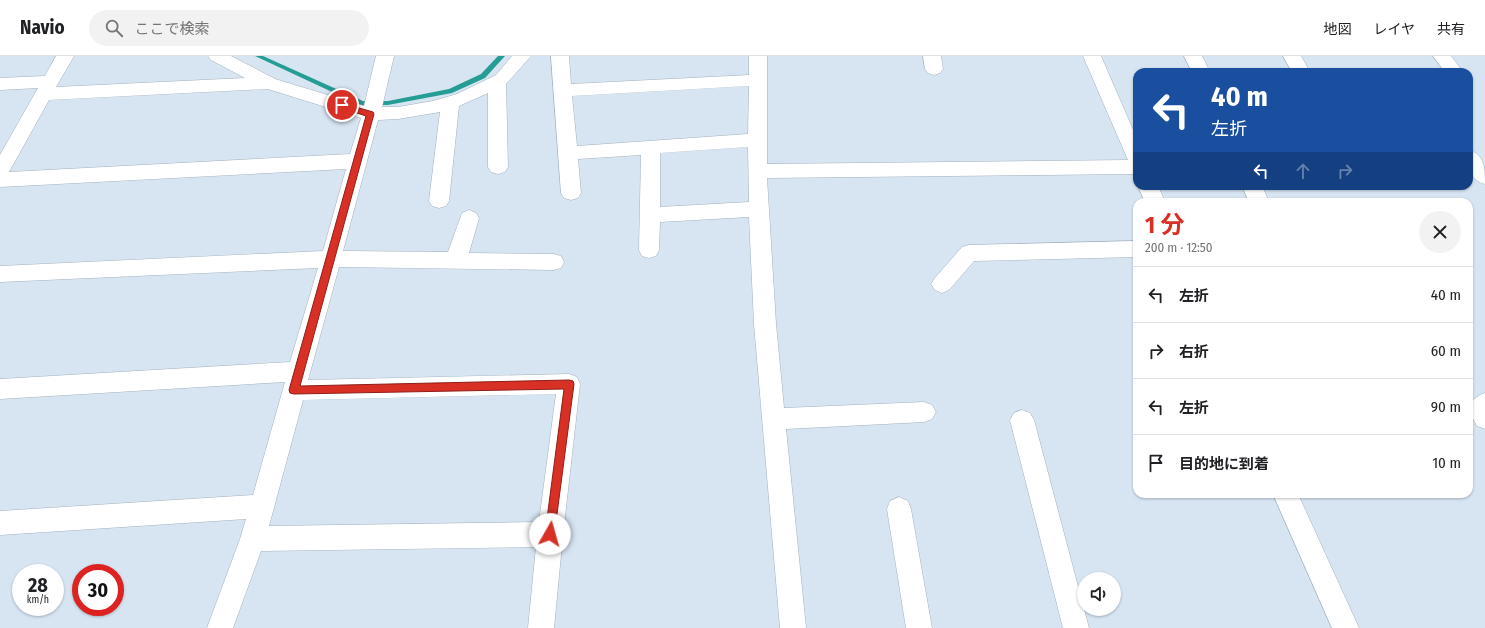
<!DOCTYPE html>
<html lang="ja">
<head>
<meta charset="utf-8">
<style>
	:root { --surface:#fff; --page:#f2f2f2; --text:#202124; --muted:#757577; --line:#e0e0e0; --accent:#d93025 }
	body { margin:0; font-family:"Fira Sans Condensed","Noto Sans JP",sans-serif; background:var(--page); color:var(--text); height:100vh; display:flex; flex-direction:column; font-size:15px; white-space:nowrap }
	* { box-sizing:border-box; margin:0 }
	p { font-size:13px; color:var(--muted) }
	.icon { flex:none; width:22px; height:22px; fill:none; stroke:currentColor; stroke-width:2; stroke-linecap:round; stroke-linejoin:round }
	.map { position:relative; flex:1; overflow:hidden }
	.details { position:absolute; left:1133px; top:142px; width:340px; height:300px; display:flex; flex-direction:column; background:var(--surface); border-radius:12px; box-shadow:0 1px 3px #0004 }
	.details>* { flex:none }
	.guide { position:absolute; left:1133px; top:12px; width:340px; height:122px; border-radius:12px; box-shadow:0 1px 3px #0004; background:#1a4fa0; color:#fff; overflow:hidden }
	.controls { position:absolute; left:1077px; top:516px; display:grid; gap:8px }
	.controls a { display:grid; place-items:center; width:44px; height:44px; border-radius:50%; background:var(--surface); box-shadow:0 1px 3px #0004; font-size:20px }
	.speed { position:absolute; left:12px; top:508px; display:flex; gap:8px; font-size:20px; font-weight:700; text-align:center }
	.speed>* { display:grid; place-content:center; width:52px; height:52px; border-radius:50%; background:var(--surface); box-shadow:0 1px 3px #0004; line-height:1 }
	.speed small { font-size:10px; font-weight:400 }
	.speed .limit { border:6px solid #d22; background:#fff; color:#111 }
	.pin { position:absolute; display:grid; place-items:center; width:34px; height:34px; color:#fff; margin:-17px; border:2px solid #fff; border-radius:50%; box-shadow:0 1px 4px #0007 }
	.me { position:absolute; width:44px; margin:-22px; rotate:7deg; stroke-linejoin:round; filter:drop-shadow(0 0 3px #0008) }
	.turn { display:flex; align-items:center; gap:14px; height:84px; padding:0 12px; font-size:18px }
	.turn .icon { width:52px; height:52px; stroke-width:2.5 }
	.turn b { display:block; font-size:28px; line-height:34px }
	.lanes { display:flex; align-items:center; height:38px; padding:0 12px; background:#0003; justify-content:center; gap:20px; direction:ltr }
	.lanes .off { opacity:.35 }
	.round { display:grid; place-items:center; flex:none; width:42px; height:42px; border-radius:21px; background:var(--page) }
	.summary { display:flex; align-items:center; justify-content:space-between; height:68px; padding:0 12px }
	h1 { font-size:24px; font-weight:700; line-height:30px; color:var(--accent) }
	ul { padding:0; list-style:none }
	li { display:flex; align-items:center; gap:12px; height:56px; padding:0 12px; border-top:1px solid var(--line) }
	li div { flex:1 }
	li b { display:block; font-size:15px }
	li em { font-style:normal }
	header { display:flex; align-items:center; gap:24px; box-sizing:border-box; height:56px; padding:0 20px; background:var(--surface); border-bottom:1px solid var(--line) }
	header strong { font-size:19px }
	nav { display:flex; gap:22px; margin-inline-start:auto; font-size:14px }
	.search { width:280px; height:36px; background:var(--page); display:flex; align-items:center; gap:10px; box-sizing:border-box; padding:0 14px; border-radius:22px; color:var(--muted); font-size:15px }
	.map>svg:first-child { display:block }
</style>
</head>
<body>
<header>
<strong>Navio</strong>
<div class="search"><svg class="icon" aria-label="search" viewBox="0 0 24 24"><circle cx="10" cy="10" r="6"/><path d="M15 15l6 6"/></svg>ここで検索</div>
<nav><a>地図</a><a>レイヤ</a><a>共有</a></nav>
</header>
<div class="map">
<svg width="1485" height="572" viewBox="0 0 1485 572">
	<rect width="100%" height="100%" fill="#d7e5f3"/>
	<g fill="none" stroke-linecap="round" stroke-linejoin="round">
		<path fill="#269d94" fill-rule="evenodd" d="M255 0H263L363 45H388L449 33 481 18 498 0H505L485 22 452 37 388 49H360Z"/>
		<defs>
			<path id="minor" d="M56 0H74L56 31 245 22 211 4 208 0H231L275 23 364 50 376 0H394L382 51H398L433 45 457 38 496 19 512 0H531L506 28 508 111 505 116 498 118 491 116 488 111V37L459 50 449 145 446 150 439 152 432 150 429 145 440 56 398 63 378 64 343 195 448 196 462 157 469 154 476 157 479 162 469 197 554 198 561 200 564 206 561 212 554 214 339 211 308 324 569 318 577 321 580 328 563 478 554 572H528L536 491 261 495 233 572H207L240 483 246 463 0 479V455L253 439 285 326 0 343V323L290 306 318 212 0 226V210L323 195 346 113 0 131V99L38 32 0 34V22L45 20ZM268 33 361 62 350 98 9 116 49 44ZM556 338 539 466 269 470 303 344Z
				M551 0H569L571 28 749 19V0H767V108L1128 104 1083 0H1101L1137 83V118L767 122 776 268 784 352 924 346 932 349 936 356 932 363 924 366 786 373 806 572H780L754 268 749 161 660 166 659 194 656 200 649 202 642 200 639 194 641 99 578 103 581 137 578 142 571 144 564 142 561 137ZM749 30 748 78 577 90 572 40ZM748 91 749 146 660 151V97Z
				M923 0H941L943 13 940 17 934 19 928 17 925 13Z
				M1184 0H1202L1210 16H1192Z
				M1283 0H1301L1310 16H1292Z
				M1433 0H1451L1463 16H1445Z
				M1469 94C1485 99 1485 113 1485 128 1467 123 1469 109 1469 94Z
				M1138 130H1158L1165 146H1145Z
				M1242 130H1262L1269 146H1249Z
				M1137 185V201L974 205 949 234 942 237 935 234 931 228 935 222 962 191 969 189Z
				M1485 337V373L1477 370 1469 355C1470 345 1476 340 1485 337Z
				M1022 354 1030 357 1034 364 1089 572H1063L1010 364 1014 357Z
				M1273 438H1298L1359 572H1332Z
				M899 441 908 445 911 453 932 572H906L887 453 890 445Z"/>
		</defs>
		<use href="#minor" stroke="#a3b1be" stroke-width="1"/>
		<use href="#minor" fill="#fff" fill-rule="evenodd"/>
	</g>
	<path fill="#d93025" stroke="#8d1f18" d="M342 47 373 56 374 58 300 330 569 324 573 325 574 328 554 481 550 483 547 481 545 478 564 333 294 338 290 337 289 334 366 60 339 51V48Z"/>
</svg>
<div class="controls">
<a><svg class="icon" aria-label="sound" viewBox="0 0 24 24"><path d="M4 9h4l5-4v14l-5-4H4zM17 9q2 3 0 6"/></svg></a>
</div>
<div class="speed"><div>28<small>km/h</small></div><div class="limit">30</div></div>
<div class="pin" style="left:342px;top:49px;background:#d93025"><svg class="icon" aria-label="arrive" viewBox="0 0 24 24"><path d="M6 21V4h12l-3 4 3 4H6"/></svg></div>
<svg class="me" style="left:550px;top:478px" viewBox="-20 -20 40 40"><circle r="19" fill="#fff"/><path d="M0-13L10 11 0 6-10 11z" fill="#d93025"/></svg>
<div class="guide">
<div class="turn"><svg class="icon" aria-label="left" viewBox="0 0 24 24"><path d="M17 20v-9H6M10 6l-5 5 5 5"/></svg><div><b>40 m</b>左折</div></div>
<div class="lanes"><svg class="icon" aria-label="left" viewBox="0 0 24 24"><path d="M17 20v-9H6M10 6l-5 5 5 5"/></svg><svg class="icon off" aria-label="ahead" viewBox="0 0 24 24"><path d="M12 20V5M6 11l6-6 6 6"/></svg><svg class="icon off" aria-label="right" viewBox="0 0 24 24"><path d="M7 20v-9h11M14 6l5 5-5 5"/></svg></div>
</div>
<section class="details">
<div class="summary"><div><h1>1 分</h1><p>200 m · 12:50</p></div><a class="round"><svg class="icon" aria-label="close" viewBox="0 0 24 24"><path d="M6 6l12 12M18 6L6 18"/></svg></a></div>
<ul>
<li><svg class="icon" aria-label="left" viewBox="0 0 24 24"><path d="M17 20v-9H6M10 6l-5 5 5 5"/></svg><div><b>左折</b></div><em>40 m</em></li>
<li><svg class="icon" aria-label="right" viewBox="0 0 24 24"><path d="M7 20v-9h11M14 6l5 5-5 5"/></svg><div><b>右折</b></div><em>60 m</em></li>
<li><svg class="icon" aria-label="left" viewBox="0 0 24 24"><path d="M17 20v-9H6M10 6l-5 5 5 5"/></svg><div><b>左折</b></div><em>90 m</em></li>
<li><svg class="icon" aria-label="arrive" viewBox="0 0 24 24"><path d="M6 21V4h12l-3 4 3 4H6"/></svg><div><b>目的地に到着</b></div><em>10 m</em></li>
</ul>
</section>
</div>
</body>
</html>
